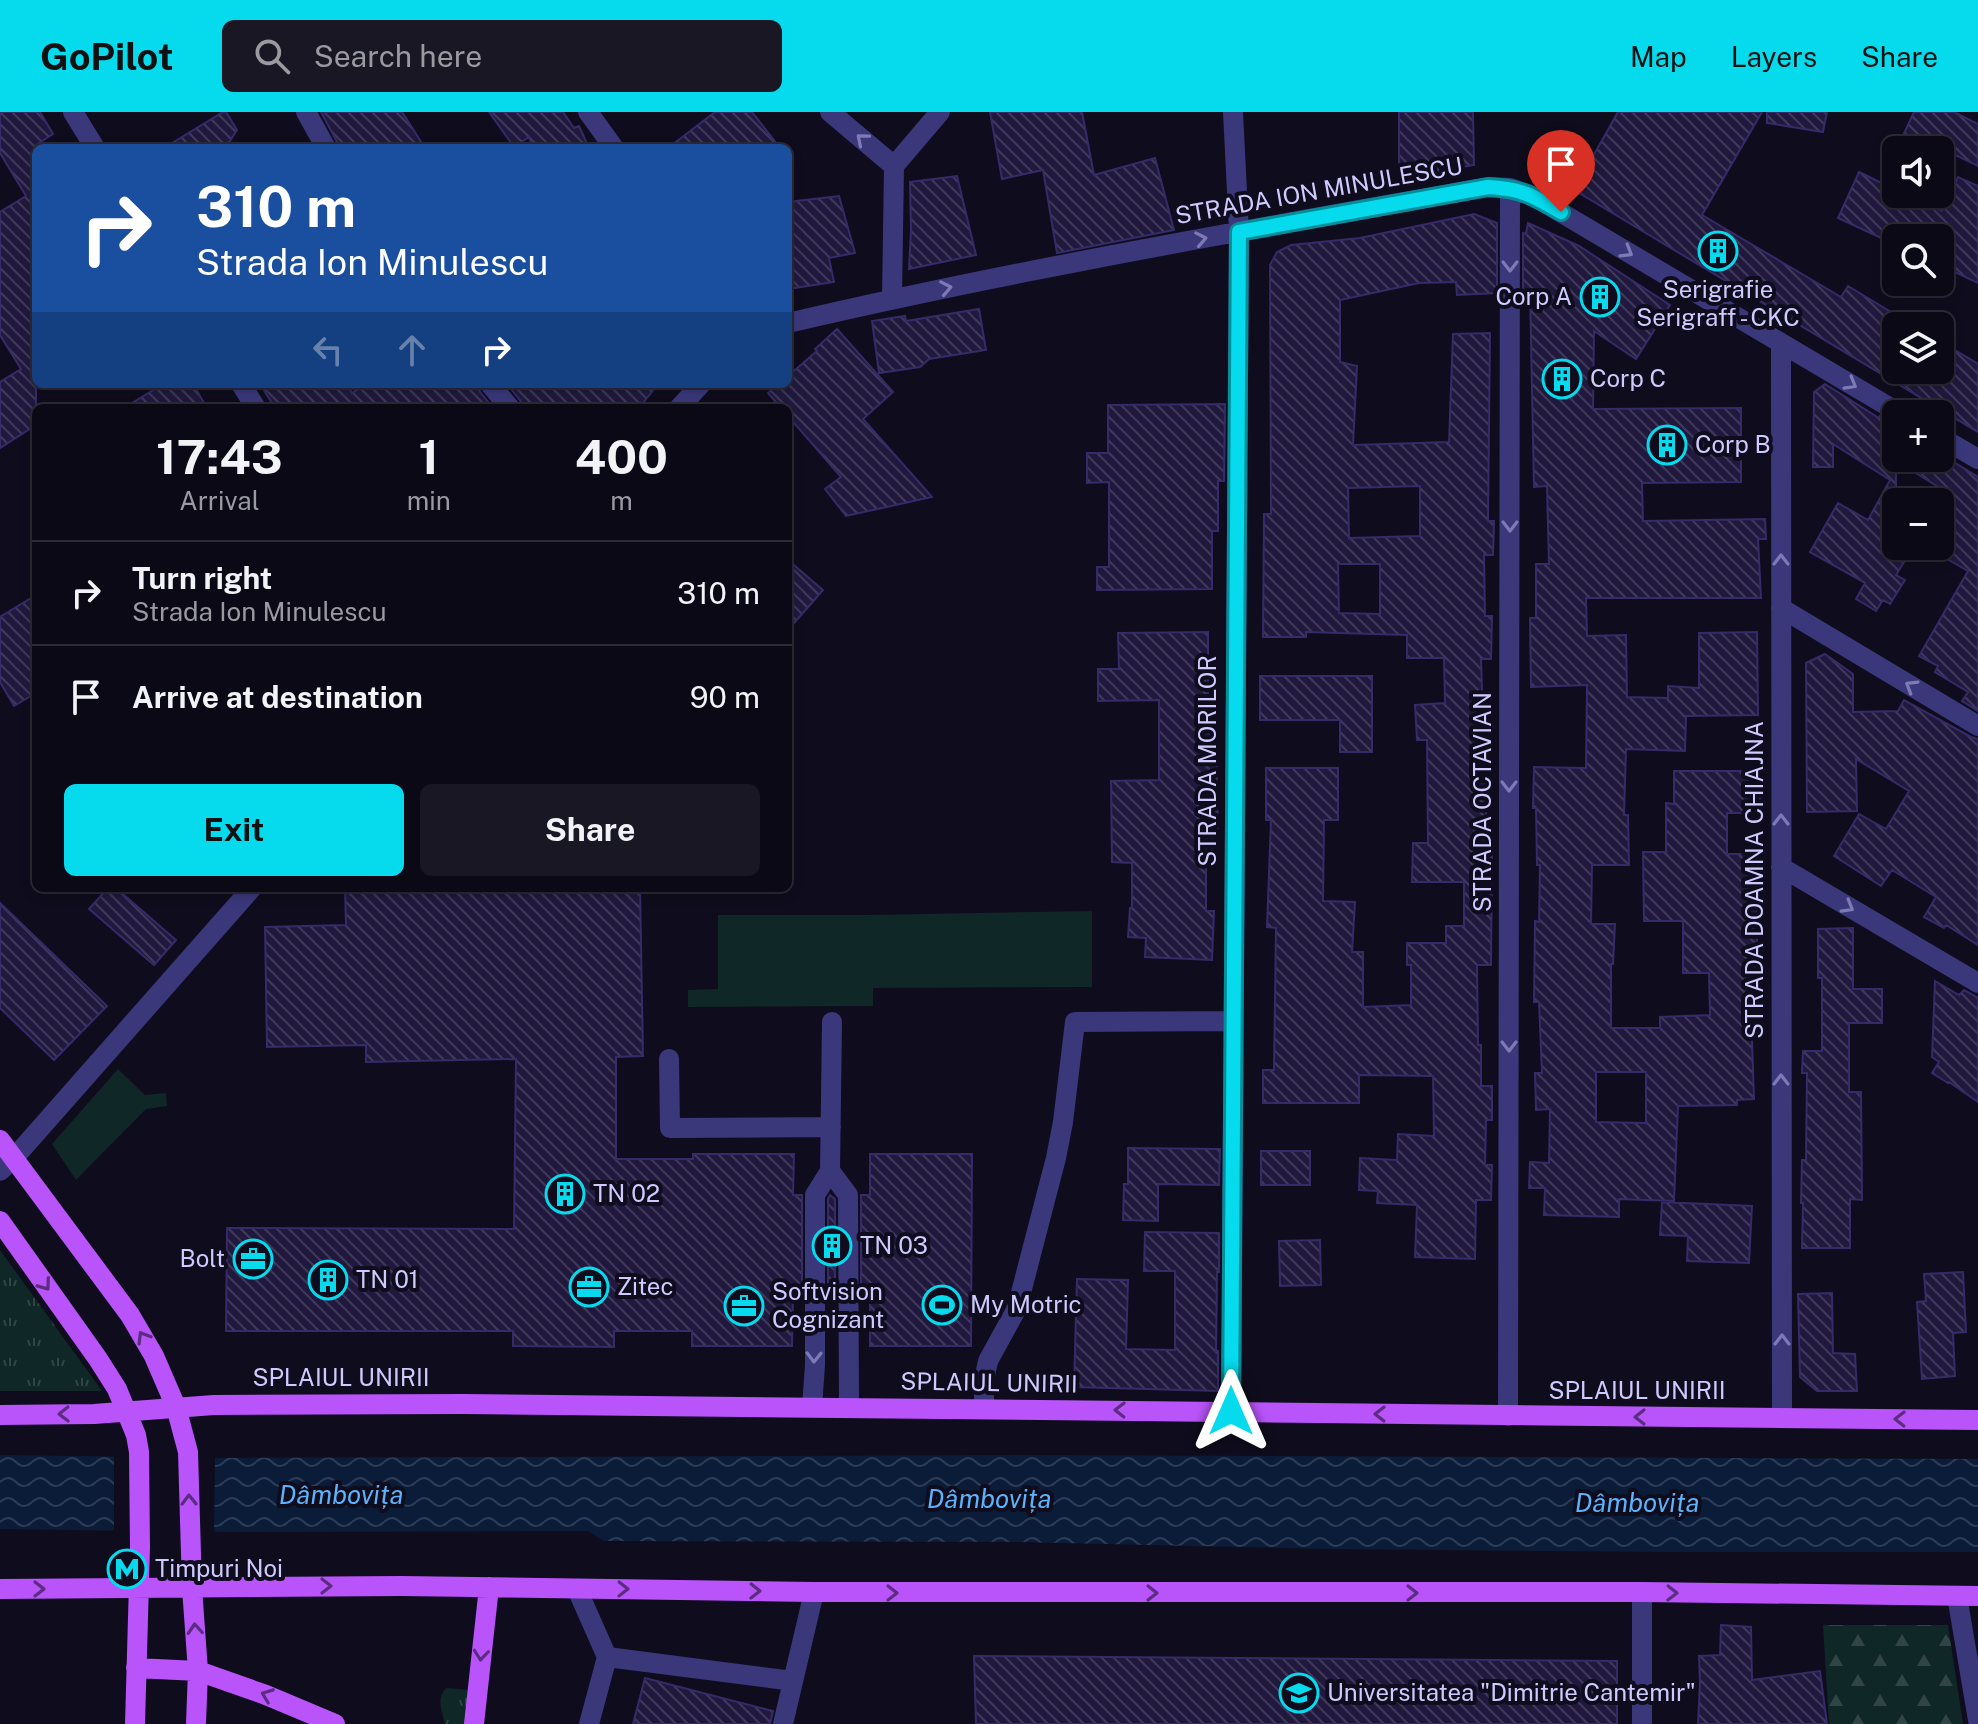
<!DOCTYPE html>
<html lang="en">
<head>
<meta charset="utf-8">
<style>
	:root { --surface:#0b0916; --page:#191723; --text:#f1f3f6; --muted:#9a9aa1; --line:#2b2a35; --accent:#06daed }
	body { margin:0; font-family:"Public Sans",sans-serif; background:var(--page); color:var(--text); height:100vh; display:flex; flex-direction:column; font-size:30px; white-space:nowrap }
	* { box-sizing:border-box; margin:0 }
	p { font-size:26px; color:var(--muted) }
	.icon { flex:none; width:44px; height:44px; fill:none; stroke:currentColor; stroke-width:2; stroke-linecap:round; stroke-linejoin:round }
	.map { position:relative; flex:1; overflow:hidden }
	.side { position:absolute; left:32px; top:292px; width:760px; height:488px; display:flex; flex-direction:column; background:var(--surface); border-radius:12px; box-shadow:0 4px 12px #0003,0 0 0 2px var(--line) }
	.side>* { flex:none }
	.guide { position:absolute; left:32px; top:32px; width:760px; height:244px; border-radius:12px; box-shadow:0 4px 12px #0003,0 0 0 2px var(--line); background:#1a4fa0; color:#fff; overflow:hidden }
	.buttons { position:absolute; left:1882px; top:24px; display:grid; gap:16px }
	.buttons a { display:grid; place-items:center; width:72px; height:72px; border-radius:12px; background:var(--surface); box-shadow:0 4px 12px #0003,0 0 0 2px var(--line); font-size:40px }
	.pin { position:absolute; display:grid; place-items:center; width:68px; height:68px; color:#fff; margin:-82px -34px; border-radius:50% 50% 50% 0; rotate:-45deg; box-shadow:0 0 8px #0007 }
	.pin .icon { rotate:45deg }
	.me { position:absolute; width:88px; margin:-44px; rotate:0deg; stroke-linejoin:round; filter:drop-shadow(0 0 6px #0008) }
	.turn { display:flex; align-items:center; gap:28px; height:168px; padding:0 32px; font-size:36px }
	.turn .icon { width:104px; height:104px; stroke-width:2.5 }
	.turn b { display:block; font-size:56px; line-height:68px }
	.lanes { display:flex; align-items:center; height:76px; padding:0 32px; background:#0003; justify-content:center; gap:40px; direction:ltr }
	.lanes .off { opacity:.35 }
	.eta { display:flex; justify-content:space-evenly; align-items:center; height:136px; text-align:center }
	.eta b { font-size:48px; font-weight:700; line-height:56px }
	.action { display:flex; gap:16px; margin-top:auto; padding:16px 32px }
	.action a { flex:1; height:92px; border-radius:12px; background:var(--accent); color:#111; font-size:32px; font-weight:700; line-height:92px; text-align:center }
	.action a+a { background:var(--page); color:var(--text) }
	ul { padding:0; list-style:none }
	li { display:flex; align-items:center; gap:24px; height:104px; padding:0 32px; border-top:2px solid var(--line) }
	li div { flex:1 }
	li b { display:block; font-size:30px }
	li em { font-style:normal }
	header { display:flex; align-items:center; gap:48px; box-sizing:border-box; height:112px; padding:0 40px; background:var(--accent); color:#111 }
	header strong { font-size:38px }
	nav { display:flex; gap:44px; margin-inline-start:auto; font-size:28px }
	.search { width:560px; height:72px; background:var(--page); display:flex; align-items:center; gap:20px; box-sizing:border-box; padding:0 28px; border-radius:12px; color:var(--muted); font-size:30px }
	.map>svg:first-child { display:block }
</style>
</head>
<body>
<header>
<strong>GoPilot</strong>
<div class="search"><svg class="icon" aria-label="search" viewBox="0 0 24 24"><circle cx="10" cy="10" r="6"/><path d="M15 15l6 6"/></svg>Search here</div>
<nav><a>Map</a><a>Layers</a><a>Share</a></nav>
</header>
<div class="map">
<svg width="1978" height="1612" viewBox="0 0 1978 1612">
	<defs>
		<pattern id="forest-firs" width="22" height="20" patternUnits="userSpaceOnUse" patternTransform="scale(2)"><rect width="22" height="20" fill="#0f2726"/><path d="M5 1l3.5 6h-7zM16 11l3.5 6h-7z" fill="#314547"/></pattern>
		<pattern id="park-tufts" width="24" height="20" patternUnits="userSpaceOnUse" patternTransform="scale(2)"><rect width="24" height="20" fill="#0f2726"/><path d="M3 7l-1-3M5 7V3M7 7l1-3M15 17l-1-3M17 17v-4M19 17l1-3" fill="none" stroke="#314547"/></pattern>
		<pattern id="water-waves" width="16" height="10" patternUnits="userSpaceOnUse" patternTransform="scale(2)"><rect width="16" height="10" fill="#0a1c38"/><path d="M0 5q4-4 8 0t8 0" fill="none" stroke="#2d3c56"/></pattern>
		<pattern id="building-back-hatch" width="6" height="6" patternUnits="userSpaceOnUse" patternTransform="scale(2)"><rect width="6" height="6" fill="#20193d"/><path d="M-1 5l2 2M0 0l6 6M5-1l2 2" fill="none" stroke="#3f395a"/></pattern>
	</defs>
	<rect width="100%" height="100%" fill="#0f0c1d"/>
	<path fill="#0f2726" d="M1092 799V875L873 876V894L688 895V878L718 877V803H869Z
		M118 957 145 983 166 981 167 994 146 997 76 1068 52 1032Z"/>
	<path fill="url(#forest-firs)" d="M1823 1513H1948L1963 1612H1829Z"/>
	<path fill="url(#park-tufts)" d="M0 1138 102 1279H0Z
		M446 1576 470 1578 465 1612H445C442 1599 436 1587 446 1576Z"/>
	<path fill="url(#water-waves)" d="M0 1343 220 1346 1017 1343 1978 1347V1440H1669L1330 1437 1017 1430 603 1429 589 1419 236 1420 0 1417Z"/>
	<path fill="#0f0c1d" d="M114 1340 215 1342 214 1424 114 1423Z"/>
	<path fill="url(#building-back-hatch)" stroke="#362b69" stroke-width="2" fill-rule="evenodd" d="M0 0H40L53 22 36 33V313L0 336V270L21 257 0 223V100L26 84 0 41Z
		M223 0H226L237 18 230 29 218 36H164Z
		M321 0H402L425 36H339L337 30Z
		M489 0H563L574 16 579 14 589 36H533L529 25 514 35Z
		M715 0H752L780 36H668Z
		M990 0H1082L1094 63 1155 46 1174 118 1057 141 1043 58 1002 67Z
		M1399 0H1473L1474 53 1434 60V63L1399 74Z
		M1618 0H1762L1702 103 1841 185 1848 174 1896 203V258H1940V229L1978 252V320L1574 78Z
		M1767 0H1827L1823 20 1767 11Z
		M1914 0H1954L1978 12V54L1945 38H1917L1900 30Z
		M1859 60 1896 78V82H1905L1942 99 1958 65 1978 74V171L1940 153V126H1896V133L1838 106Z
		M957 64 976 143 909 157 911 118 910 70Z
		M839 84 855 141 829 146 834 170 788 177V90Z
		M1474 102 1497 111V181L1457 183 1456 170 1419 171 1340 188V250L1357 254 1353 333 1449 330 1453 222 1490 221 1488 409H1494L1493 443H1484L1485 504H1492L1491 547H1481L1487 732H1492L1491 853H1477L1478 933H1481V974H1492V1008H1486L1485 1053H1492L1491 1088H1476L1475 1147 1415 1145 1417 1093 1377 1091 1378 1079 1359 1078 1360 1046 1397 1048 1398 1022 1434 1024 1433 964 1359 963V991H1263V958H1274L1276 816 1267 815 1271 708H1266V656H1338V708H1324L1323 789 1355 790 1352 840H1363V895L1411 893V853H1407V831H1446V814H1464V770H1412L1413 731H1428L1427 628H1417L1415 593 1445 591 1444 546H1407V523L1306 520V525H1263L1264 402H1271L1270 153 1277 140 1291 133 1360 126ZM1420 374V424L1349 426 1348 376ZM1338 452H1380V502L1339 501Z
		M1528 111 1579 134 1670 193 1636 247 1594 219 1593 297 1741 296V370L1642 371 1643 409 1765 407 1766 427H1758L1761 486H1586L1587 524 1626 523 1627 585 1668 586V574L1699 576V521L1757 520 1758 603 1686 604 1685 639 1626 637 1624 703H1628L1629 753H1592L1591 812H1615L1613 852H1611V916H1660V905L1710 903 1709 861H1683V809H1644L1643 740H1666V691L1674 692V659H1760V701H1727V742H1754V762H1761V783H1757V840H1755L1757 898H1751L1754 987 1737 988V993L1678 994 1674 1089 1619 1087V1105L1544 1103 1545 1076H1529L1530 1050 1549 1051 1550 997 1536 998 1535 961H1542L1539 890H1534L1535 809 1539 810 1540 753H1537L1536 696H1533L1534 655 1586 656 1587 573 1531 575 1530 506H1536V452H1549L1547 374 1534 375 1530 178 1523 179V121L1526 122ZM1596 960H1646V1011L1596 1010Z
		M979 197 986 238 929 247 920 255 879 261 872 209 905 204 906 209Z
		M837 217 893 280 863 307 932 385 846 404 825 377 841 365 788 304V296H781L768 281 778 272H788V264L817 239 815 237Z
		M163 272H193L207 296H124Z
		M260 272H347L352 281 366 272H477L480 280 493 296H275Z
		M507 272H658L639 296H523L520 288Z
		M1825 272 1879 306 1880 304 1896 314V346H1947L1978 365V599L1962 589 1968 580 1935 560 1938 554 1919 544 1968 459 1940 443V376L1896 349V434H1914L1896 463 1905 468 1890 492 1883 488 1876 499 1856 487 1865 471 1810 440 1838 391 1868 408 1890 368 1833 332V355H1813L1814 280Z
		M1225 292 1224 369H1218V419H1212V477L1097 478V455H1109V370L1087 371V341H1108V293Z
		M788 448 823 478 788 518Z
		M36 483V581L14 594 0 570V505Z
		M1208 520V619H1216L1218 723H1213V752L1206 753V799H1214L1212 848 1145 845 1146 826 1128 825 1130 796H1132V751L1112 750 1111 669 1159 668V588L1098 589V557H1119L1118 521Z
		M1825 542 1853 562V600L1898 599 1904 588 1971 625 1978 627V833L1946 813 1944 816 1924 805 1936 785 1892 758 1881 774 1834 744 1859 702 1886 717 1909 679 1856 647 1857 699 1807 700 1806 551Z
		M1260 564H1372V640H1340V608H1260Z
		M108 776H116L176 828 154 853 89 797Z
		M423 776H640L643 944 616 945V1047H693V1042H794L793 1083H802V1185H793L792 1234H692V1219H614V1235L513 1234V1219H226L227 1116 514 1117 516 947 366 950V933L267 935 265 815 346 813 345 778Z
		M0 791 107 894 54 948 0 896Z
		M1853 816V877H1882V911H1849V980H1861L1862 1088 1850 1087V1136H1802L1803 1091H1801L1802 1048H1806L1807 961H1802L1803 939H1822V866H1818V817Z
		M1935 869 1959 883 1964 878 1978 886V990L1949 970 1948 971 1932 961 1939 950 1932 945Z
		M1128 1036 1220 1037 1219 1073 1158 1072V1109L1123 1108 1124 1072H1128Z
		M1261 1039H1310V1073H1261Z
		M870 1042H972L971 1234H870V1185H861V1083H870Z
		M830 1083 835 1087V1185H828V1087Z
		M1662 1090 1752 1094 1749 1151 1687 1149 1688 1124 1660 1123Z
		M1145 1120 1219 1121V1160H1217L1216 1239H1218V1279L1074 1275 1077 1167 1128 1168 1126 1237 1175 1238V1159H1144Z
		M1320 1128 1321 1173 1280 1174 1279 1129Z
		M1963 1160 1966 1220 1953 1221 1955 1264 1922 1267 1917 1190 1926 1189 1924 1162Z
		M1832 1181 1833 1241 1855 1242 1857 1279H1817L1800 1265 1798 1182Z
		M1721 1513 1751 1515 1752 1568 1820 1559 1827 1612H1698L1700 1571 1699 1544 1720 1543Z
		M974 1544 1617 1549V1612H976Z
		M645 1566 773 1599 770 1612H633Z"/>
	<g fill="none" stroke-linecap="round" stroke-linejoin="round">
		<path stroke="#3a387b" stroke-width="20" d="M73 0 95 36
			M306 0 326 36
			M588 0 614 36
			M830 0 894 54
			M892 187 894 54 940 0
			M788 211C1019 157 1254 117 1488 75L1510 76 1533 84 1901 302
			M1781 231 1782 1306
			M241 272 256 296
			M490 272 510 296
			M679 296 701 272
			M1940 325 1978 347
			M1781 496 1978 614
			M1781 755 1978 871
			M669 947 670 1016 831 1015
			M0 1059 14 1046 252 776
			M830 1059 848 1083 849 1295
			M812 1295 815 1253V1083L830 1059 832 910
			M984 1296V1268L988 1249 1017 1196 1056 1046 1063 1010 1075 910 1232 909
			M1231 1299 1239 120 1233 0
			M1508 1304 1510 76
			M577 1477 607 1545 589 1612
			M1957 1484 1978 1608
			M607 1545 793 1569
			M783 1612 814 1480
			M1642 1612V1480"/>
		<path stroke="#b954fa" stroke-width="20" d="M0 1028 130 1203 154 1244 176 1295 188 1340 192 1476 198 1559 196 1612
			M0 1109 98 1247 117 1277 136 1323 139 1340 140 1435 135 1612
			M0 1303 94 1302 214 1293 464 1292 1978 1308
			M0 1477 402 1474 814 1480H1642L1978 1484
			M136 1556 198 1559 266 1583 335 1612
			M474 1612 489 1475"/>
	</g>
	<defs><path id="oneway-chevron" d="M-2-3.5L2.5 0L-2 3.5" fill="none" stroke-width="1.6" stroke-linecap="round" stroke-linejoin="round" transform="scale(2)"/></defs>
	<g stroke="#7d7ab6">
		<use href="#oneway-chevron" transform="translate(862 27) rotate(-140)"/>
		<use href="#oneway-chevron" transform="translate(1201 127) rotate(-11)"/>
		<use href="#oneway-chevron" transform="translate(1627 140) rotate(31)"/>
		<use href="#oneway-chevron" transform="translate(1510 154) rotate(90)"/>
		<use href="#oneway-chevron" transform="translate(946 176) rotate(-11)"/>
		<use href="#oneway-chevron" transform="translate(1851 272) rotate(30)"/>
		<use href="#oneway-chevron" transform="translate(1510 414) rotate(90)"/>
		<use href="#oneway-chevron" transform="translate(1781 448) rotate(-90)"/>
		<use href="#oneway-chevron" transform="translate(1911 574) rotate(-149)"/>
		<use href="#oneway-chevron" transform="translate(1509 674) rotate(90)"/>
		<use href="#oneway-chevron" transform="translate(1781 708) rotate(-90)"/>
		<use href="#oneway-chevron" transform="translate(1848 795) rotate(30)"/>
		<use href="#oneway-chevron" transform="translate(1509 934) rotate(90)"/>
		<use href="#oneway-chevron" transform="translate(1781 968) rotate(-90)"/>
		<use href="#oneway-chevron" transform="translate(1782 1228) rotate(-90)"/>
		<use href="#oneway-chevron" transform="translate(814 1245) rotate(91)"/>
	</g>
	<g stroke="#5b2c80">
		<use href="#oneway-chevron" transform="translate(45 1173) rotate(54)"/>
		<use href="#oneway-chevron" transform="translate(143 1225) rotate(-121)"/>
		<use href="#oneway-chevron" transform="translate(1120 1298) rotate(-179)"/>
		<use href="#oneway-chevron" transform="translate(64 1302) rotate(179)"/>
		<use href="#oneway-chevron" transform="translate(1380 1302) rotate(-179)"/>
		<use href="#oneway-chevron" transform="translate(1640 1305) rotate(-180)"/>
		<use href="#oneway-chevron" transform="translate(1900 1307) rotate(-179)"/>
		<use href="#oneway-chevron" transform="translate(189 1388) rotate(-91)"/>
		<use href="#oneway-chevron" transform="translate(326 1474)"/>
		<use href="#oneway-chevron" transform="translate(39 1477)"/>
		<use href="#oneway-chevron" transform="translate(623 1477) rotate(1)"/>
		<use href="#oneway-chevron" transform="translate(755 1479) rotate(1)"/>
		<use href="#oneway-chevron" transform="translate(892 1481)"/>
		<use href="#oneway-chevron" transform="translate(1152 1481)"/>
		<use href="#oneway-chevron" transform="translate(1412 1481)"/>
		<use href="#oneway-chevron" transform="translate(1672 1481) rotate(1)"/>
		<use href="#oneway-chevron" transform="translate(195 1517) rotate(-94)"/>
		<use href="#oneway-chevron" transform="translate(481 1543) rotate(96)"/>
		<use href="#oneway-chevron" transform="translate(267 1583) rotate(-159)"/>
	</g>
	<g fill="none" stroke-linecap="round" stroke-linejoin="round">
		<defs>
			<path id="route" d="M1231 1299 1239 120 1488 75C1520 76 1534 84 1561 100"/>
		</defs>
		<use href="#route" stroke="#048e9a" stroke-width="20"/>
		<use href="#route" stroke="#06daed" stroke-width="14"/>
	</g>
	<defs>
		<symbol id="building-ring" viewBox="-11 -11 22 22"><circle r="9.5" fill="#0f0c1d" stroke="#06daed" stroke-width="1.5"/><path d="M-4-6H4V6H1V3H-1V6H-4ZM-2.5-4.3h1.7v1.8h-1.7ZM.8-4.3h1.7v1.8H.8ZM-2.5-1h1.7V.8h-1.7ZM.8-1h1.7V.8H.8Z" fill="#06daed"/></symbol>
		<symbol id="office-ring" viewBox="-11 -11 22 22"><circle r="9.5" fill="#0f0c1d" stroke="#06daed" stroke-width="1.5"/><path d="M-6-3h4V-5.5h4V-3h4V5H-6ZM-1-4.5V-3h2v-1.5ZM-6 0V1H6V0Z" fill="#06daed"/></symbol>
		<symbol id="stadium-ring" viewBox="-11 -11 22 22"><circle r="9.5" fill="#0f0c1d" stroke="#06daed" stroke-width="1.5"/><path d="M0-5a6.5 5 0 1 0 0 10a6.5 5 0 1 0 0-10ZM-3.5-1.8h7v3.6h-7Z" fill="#06daed"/></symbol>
		<symbol id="metro-ring" viewBox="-11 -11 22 22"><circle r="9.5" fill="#0f0c1d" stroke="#06daed" stroke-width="1.5"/><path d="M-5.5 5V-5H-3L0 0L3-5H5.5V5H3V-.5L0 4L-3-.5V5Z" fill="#06daed"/></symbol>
		<symbol id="university-ring" viewBox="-11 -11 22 22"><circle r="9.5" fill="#0f0c1d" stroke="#06daed" stroke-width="1.5"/><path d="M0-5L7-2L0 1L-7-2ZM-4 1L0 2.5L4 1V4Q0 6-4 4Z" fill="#06daed"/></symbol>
	</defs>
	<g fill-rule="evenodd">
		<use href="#building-ring" x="1696" y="117" width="44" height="44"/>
		<use href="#building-ring" x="1578" y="163" width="44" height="44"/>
		<use href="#building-ring" x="1540" y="245" width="44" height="44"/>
		<use href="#building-ring" x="1645" y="311" width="44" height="44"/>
		<use href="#building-ring" x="543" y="1060" width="44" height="44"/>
		<use href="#building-ring" x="810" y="1112" width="44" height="44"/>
		<use href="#office-ring" x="231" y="1125" width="44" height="44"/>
		<use href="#building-ring" x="306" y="1146" width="44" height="44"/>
		<use href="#office-ring" x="567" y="1153" width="44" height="44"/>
		<use href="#stadium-ring" x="920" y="1171" width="44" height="44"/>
		<use href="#office-ring" x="722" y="1172" width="44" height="44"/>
		<use href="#metro-ring" x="105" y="1435" width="44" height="44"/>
		<use href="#university-ring" x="1277" y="1559" width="44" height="44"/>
	</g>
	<g text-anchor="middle" stroke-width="8" stroke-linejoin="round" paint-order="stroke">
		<g font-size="24" fill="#cfcafe" stroke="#0f0c1d">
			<text transform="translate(1319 79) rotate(-10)" y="8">STRADA ION MINULESCU</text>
			<text transform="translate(1208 649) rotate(-90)" y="8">STRADA MORILOR</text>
			<text transform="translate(1483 690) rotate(-90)" y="8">STRADA OCTAVIAN</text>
			<text transform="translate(1755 768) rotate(-90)" y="8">STRADA DOAMNA CHIAJNA</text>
			<text x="341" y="1274">SPLAIUL UNIRII</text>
			<text transform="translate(989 1271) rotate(1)" y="8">SPLAIUL UNIRII</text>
			<text x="1637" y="1287">SPLAIUL UNIRII</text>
		</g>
		<g font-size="24" fill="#cfcafe" stroke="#0f0c1d" text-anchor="start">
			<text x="1718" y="186" text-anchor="middle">Serigrafie<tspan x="1718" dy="28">Serigraff - CKC</tspan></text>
			<text x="1572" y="193" text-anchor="end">Corp A</text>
			<text x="1590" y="275">Corp C</text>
			<text x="1695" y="341">Corp B</text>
			<text x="593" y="1090">TN 02</text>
			<text x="860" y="1142">TN 03</text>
			<text x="225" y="1155" text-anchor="end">Bolt</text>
			<text x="356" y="1176">TN 01</text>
			<text x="617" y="1183">Zitec</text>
			<text x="772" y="1188">Softvision<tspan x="772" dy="28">Cognizant</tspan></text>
			<text x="970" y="1201">My Motric</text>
			<text x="155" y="1465">Timpuri Noi</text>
			<text x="1327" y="1589">Universitatea "Dimitrie Cantemir"</text>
		</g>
		<g font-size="26" font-style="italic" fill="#5bb4fb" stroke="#0f0c1d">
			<text x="341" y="1392">Dâmbovița</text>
			<text x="989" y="1396">Dâmbovița</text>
			<text x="1637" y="1400">Dâmbovița</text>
		</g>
	</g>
</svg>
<div class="buttons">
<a><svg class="icon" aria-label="sound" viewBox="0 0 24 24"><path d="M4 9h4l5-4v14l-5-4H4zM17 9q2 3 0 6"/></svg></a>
<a><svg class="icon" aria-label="search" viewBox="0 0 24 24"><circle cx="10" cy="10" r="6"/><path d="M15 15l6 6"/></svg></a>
<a><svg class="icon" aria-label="layers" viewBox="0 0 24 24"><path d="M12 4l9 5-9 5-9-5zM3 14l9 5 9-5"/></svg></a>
<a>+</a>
<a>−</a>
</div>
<div class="pin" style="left:1561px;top:100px;background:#d93025"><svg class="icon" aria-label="arrive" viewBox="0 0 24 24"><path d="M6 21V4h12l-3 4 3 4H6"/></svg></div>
<svg class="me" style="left:1231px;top:1299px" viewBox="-20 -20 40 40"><path d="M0-17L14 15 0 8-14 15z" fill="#06daed" stroke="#fff" stroke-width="4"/></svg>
<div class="guide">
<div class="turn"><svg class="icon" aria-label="right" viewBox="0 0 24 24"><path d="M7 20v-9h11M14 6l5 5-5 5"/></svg><div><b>310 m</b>Strada Ion Minulescu</div></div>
<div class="lanes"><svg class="icon off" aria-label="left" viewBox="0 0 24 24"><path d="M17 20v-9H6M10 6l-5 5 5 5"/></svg><svg class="icon off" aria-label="ahead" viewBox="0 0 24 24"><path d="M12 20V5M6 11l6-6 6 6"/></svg><svg class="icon" aria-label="right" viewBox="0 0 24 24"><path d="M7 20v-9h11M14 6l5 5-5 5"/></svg></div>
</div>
<section class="side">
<div class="eta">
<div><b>17:43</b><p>Arrival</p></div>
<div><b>1</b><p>min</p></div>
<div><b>400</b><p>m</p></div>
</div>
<ul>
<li><svg class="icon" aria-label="right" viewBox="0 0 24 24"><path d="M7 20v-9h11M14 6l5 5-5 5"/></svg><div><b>Turn right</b><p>Strada Ion Minulescu</p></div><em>310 m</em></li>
<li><svg class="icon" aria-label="arrive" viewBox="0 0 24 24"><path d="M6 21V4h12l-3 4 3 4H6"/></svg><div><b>Arrive at destination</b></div><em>90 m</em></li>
</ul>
<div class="action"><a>Exit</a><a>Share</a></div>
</section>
</div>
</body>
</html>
